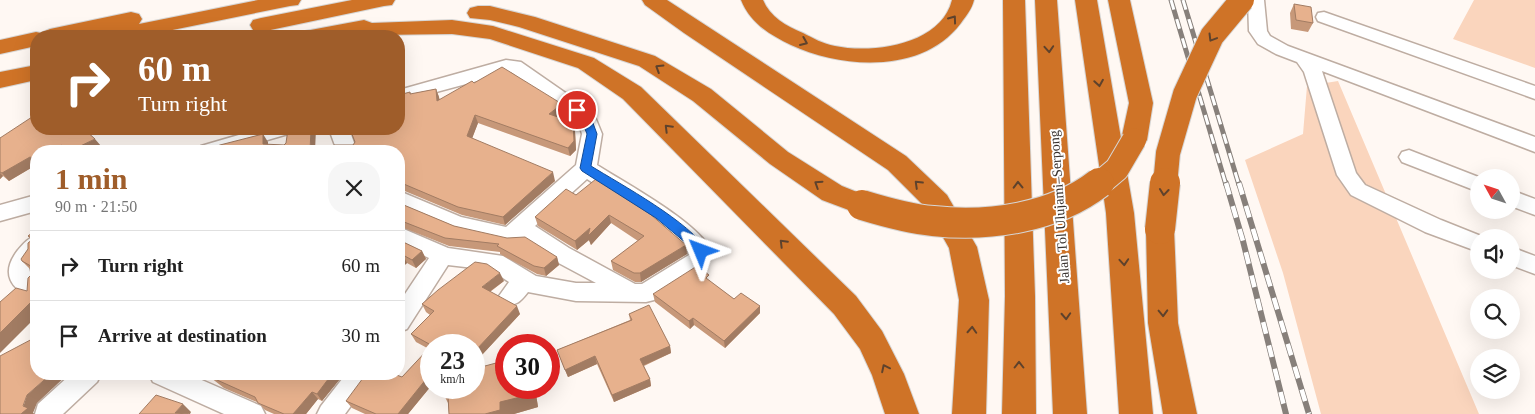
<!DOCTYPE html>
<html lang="en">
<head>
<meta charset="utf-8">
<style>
	:root { --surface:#fff; --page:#f6f6f6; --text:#222; --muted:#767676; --line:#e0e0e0; --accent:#9f5d2a }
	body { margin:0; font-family:"Times New Roman",serif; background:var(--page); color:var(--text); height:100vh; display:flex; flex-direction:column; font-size:19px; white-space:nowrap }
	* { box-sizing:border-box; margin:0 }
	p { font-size:16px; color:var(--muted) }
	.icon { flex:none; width:28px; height:28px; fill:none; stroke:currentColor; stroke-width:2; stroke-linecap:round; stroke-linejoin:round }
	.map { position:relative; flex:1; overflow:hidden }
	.panel { position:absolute; left:30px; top:145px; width:375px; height:235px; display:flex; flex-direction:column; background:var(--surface); border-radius:20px; box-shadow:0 5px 20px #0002 }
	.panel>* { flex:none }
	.banner { position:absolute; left:30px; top:30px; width:375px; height:105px; border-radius:20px; box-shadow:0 5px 20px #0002; background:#9f5d2a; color:#fff; overflow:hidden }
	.needle { width:32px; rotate:310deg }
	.buttons { position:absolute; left:1470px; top:169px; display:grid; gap:10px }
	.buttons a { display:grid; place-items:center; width:50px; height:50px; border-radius:50%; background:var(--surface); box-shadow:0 5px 20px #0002; font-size:25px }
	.speed { position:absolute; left:420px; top:334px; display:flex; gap:10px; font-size:25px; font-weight:700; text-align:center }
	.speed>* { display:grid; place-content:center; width:65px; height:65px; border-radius:50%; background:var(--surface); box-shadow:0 5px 20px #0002; line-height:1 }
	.speed small { font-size:12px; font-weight:400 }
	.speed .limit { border:8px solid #d22; background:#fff; color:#111 }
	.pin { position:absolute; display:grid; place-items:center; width:42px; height:42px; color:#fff; margin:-21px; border:2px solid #fff; border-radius:50%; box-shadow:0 1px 5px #0007 }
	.me { position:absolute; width:55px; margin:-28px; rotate:314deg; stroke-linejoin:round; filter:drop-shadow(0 0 4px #0008) }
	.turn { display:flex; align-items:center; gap:18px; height:105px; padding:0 25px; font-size:22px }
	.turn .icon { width:65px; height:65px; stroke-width:2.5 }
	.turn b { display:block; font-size:35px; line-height:42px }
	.round { display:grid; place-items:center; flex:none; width:52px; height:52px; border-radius:20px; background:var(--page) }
	.overview { display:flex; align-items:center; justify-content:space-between; height:85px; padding:0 25px }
	h1 { font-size:30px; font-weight:700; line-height:38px; color:var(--accent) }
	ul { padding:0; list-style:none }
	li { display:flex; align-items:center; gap:15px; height:70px; padding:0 25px; border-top:1px solid var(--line) }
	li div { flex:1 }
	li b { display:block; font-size:19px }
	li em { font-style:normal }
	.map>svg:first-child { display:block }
</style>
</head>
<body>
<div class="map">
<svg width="1535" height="414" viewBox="0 0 1535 414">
	<rect width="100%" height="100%" fill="#fff8f3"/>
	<path fill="#fad5bd" d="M1474 0H1535V68L1453 39Z
		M1338 81 1479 414H1321L1283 273 1245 160 1303 134 1307 86Z"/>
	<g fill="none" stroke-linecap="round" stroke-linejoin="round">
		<defs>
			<path id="minor" d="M1248 0H1264L1267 31 1270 36 1288 46 1535 137V152L1322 71 1356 173 1365 185 1441 220 1486 238H1479V252L1425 232 1351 195 1337 175 1304 72 1297 62 1276 54 1258 44 1249 31Z
				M1324 12 1535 86V99L1318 21 1316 17 1318 13Z
				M506 60 521 62 593 112 602 134 597 165C627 184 696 221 712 251L706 266 654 300 646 302 576 301 528 292C520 302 516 307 503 303L499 296 509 282 491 270 448 265 407 329 399 332V303L429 258 399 244V227L448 248 503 256 536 276 576 283H596L553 260 528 243 510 244 458 232 399 209V191L461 217 506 227 576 165 582 134 578 120 511 72 399 102V90ZM587 179 652 221 688 251 689 255 642 284H635L569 248 535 226Z
				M259 129H291L288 134 230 151H198L201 146Z
				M329 129H349L357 151H337Z
				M1409 150 1481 178H1479V192L1402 162 1399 157 1402 152Z
				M1511 190 1535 199V215L1511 206Z
				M36 195V211L0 221V205Z
				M36 236V259L29 268 30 272 36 278V299C10 290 0 273 18 250 24 243 28 238 36 236Z
				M1511 247 1535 256V274L1511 265Z
				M71 374H101L97 382 63 414H35L38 404Z
				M149 374H188L261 406 265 414H224L153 382Z
				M346 374H374L345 414H317L321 406Z"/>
			<path id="motorway" d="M258 0H301L298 5 290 6 143 36H100L103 32 81 36H36V46L0 54V40L36 32 41 33 50 29 131 12 139 14 142 19 139 24Z
				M352 0H395L392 5 384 6 261 32 253 30 250 25 253 20 261 18Z
				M642 0H667L906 156 947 195 977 247 989 300 986 414H952L959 300 949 248 927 209 888 170 684 33 645 5Z
				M741 0H763C770 17 786 26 803 33 813 38 823 44 835 46 872 54 941 45 952 0H974C972 9 966 16 961 23 923 74 843 69 791 45 770 35 750 23 741 0Z
				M1003 0H1025L1035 296 1036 414H1002L1005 296Z
				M1035 0H1057L1087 414H1053Z
				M1075 0H1097L1134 213 1153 414H1119L1106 213Z
				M1108 0H1130L1153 103 1147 140 1143 146 1134 149 1125 146 1121 140 1129 103Z
				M478 6H490L535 17 655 56 711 89 788 152 842 186 872 198 876 205 872 212 862 215 822 200 770 164 693 101 639 66 519 27 490 20 470 18 467 13 470 8Z
				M364 20 372 23 452 20 493 26 594 58 641 87 856 296 882 331 904 374 919 414H885L872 375 860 349 834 314 623 99 578 68 490 39 452 34 302 36 305 31Z
				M36 65V80L0 88V72Z
				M1160 218 1170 221 1174 229 1178 323 1197 414H1163L1148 323 1146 229 1150 221Z"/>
		</defs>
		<use href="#minor" stroke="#beada2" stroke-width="3"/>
		<use href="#motorway" stroke="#d7d6d5" stroke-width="2"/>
		<use href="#minor" fill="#fff" fill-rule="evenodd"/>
		<use href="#motorway" fill="#cf7327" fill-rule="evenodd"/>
		<defs>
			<path id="rail-far1" d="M1171 0 1226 185
				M1183 0 1239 185"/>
			<path id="rail" d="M1226 183 1243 241 1286 414
				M1239 183 1309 414"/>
		</defs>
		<use href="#rail-far1" stroke="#87807b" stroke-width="5"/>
		<use href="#rail" stroke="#87807b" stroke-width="6"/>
		<use href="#rail-far1" stroke="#fff" stroke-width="3" stroke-dasharray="10" stroke-linecap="butt"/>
		<use href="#rail" stroke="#fff" stroke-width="4.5" stroke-dasharray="12" stroke-linecap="butt"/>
		<defs>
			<path id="motorway-bridge-far1" d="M1098 185 1117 169 1134 140
				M1165 185 1168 153 1185 94 1212 36 1242 0"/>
			<path id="motorway-bridge" d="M862 205C885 212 909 219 933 221 989 227 1054 218 1099 183
				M1160 229 1165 183"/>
		</defs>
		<use href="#motorway-bridge-far1" stroke="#d7d6d5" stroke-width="26" stroke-linecap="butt"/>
		<use href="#motorway-bridge" stroke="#d7d6d5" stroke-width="32" stroke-linecap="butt"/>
		<use href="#motorway-bridge-far1" stroke="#cf7327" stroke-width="24"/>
		<use href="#motorway-bridge" stroke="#cf7327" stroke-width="30"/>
	</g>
	<path fill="#c79879" d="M1294 4 1313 23 1308 32 1291 29 1290 13Z
		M474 83 564 112 558 117 573 122 575 131 576 150 570 156 478 123 472 138 555 181 505 225 462 215 400 189 399 190V151L353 145 410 92 411 94 436 89 440 100Z
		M36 129 101 146 91 151H36V165L9 181 3 176 0 179V138Z
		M576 195 687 254 641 282H635L613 270 611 261 638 241 611 223 591 245 589 240 577 250 538 226 535 217Z
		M399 203 454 226 557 257 559 265 546 276 537 274 500 254V252L449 246 399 226Z
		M36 230V317L27 291 34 272 32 271 22 261 28 249 32 240 28 236Z
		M399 240 422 251 426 259 416 268 407 263 399 270Z
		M504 281 490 292 520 314 480 357 474 353V345H431V386L408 414H365L352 408 346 401 402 377 429 349 416 342 411 334 430 315 426 312 422 304Z
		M709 281 734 299 760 313 725 348 694 325 690 329 655 302 653 294Z
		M629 314 670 346 671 353 644 366 650 379 651 386 614 402 597 364 568 377 557 350 630 320Z
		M496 363 506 388H535L538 407 514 414H449L448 403 442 391Z
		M206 374H344L322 401 318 399 306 414H274L265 410 259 403 224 388Z"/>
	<path fill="#a27c63" d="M436 89 439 97 440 110 437 101Z
		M562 104 564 112 551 122 549 114Z
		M475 115 478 123 470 144 467 136Z
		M573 122 575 131 576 150 570 156 568 148Z
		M311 129H316L315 151H310Z
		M263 134 268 142V151L263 144Z
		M95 139 101 146 91 151H70Z
		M62 145 67 151H54Z
		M30 157 36 165 9 181 2 173Z
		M553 172 555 181 505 225 503 217Z
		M0 173 3 176 0 179Z
		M609 215 611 223 591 245 589 240 577 250 575 241 590 228Z
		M686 245 687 254 641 282 640 273Z
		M422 251 426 259 416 268 412 260Z
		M403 255 407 263 399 270V259Z
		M557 257 559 265 546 276 544 268Z
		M500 273 504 281 485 295 482 287Z
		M36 297V317L0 353V333Z
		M517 306 520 314 480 357 476 350Z
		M760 306V313L725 348 724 341Z
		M693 318 694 325 690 329 689 321Z
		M460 337 464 345H454Z
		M670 346 671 353 642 366 640 359Z
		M595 356 597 364 568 377 565 370Z
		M431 373V386L408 414H398Z
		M51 374H68L37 403 33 413 35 414H21L27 395Z
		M332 374H344L322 401 317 394Z
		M650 379 651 386 614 402 612 395Z
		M532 388H535L538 407 514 414H485L500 402Z
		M312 392 318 399 306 414H293Z
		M183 404 191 412 190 414 175 413Z"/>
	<path fill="#e7b18d" stroke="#a27c63" d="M1294 4 1311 7 1313 23 1296 20Z
		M502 67 562 104 549 114 573 122 574 141 568 148 475 115 467 136 553 172 503 217 458 207 399 182V151H333L334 145H353L355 142 350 129H399V95L410 92V94L436 89 437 101 472 81 474 83Z
		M32 117 36 119V129H59L69 133 78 129H84L95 139 70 151H68L62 145 54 151H36V159L30 157 2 173 0 172V138Z
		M288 129H311L310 151H204L220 145 263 134V144L284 145 286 143Z
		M596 179 650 214 686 245 640 273H634L611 261 644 236 609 215 588 236 590 228 575 241 535 217 566 189 576 195Z
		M399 203 454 226 507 238 525 237 557 257 544 268 534 266 497 246 499 244 445 238 399 220Z
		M36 230V269L22 261 21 259 28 249V243L33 239 28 236Z
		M399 240 422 251 412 260 403 255 399 259Z
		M475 262 487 264 500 273 482 287 517 306 476 350 474 348V345H470L460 337 454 345H431L411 334 434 311 422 304 438 290Z
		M697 266 709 275 706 278 734 299 741 293 760 306 724 341 693 318 689 321 653 294Z
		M36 270V297L0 333V302L16 288 27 291 28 278Z
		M649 305 670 346 640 359 650 379 612 395 595 356 565 370 557 350 632 320 629 314Z
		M36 337V374H51L27 395 23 406 28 408 21 414H0V356Z
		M431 346V373L398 414H376L346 401 366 374H394L402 377Z
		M496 363V371L506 368V388H532L533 394 500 402V410L485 414H449L448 395 442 391 444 388H474V369Z
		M209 374H332L317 394 312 392 293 414H284L258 403 255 397 217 380Z
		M156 395 183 404 175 413 188 414H139Z"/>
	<defs><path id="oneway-chevron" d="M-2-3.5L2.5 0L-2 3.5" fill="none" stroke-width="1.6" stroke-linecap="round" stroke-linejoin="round" transform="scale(1.25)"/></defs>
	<g stroke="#5e422c">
		<use href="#oneway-chevron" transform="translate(953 19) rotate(-54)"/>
		<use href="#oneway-chevron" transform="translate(1212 38) rotate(121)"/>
		<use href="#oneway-chevron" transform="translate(804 42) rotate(23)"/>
		<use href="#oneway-chevron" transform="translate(1049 49) rotate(86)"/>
		<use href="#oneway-chevron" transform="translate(659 68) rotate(-148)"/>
		<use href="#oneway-chevron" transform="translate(1099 83) rotate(81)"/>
		<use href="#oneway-chevron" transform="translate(668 128) rotate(-135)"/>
		<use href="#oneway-chevron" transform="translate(818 184) rotate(-147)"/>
		<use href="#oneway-chevron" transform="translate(918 184) rotate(-136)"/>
		<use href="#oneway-chevron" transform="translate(1018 185) rotate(-91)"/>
		<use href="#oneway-chevron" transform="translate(1164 192) rotate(96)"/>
		<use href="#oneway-chevron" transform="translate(783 243) rotate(-135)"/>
		<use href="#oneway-chevron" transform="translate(1124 262) rotate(86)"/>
		<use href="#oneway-chevron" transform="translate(1163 313) rotate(88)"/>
		<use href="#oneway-chevron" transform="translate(1066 316) rotate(87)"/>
		<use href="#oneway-chevron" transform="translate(972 330) rotate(-87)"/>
		<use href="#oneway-chevron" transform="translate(1019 365) rotate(-90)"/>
		<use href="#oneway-chevron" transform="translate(885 368) rotate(-116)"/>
	</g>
	<path fill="#1a73e8" stroke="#114b97" d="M577 106 590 115 597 134 591 166C620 184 692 223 707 251L705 254H697L692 248 656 218 582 171 580 168 587 134 581 119 572 110Z"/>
	<g text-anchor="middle" stroke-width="4" stroke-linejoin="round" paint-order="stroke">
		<g font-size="14" fill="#38312d" stroke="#fff">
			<text transform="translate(1059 207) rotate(-94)" y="5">Jalan Tol Ulujami–Serpong</text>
		</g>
	</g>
</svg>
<div class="buttons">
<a><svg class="needle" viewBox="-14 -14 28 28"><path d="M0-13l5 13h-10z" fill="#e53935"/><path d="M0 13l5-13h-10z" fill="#767676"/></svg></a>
<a><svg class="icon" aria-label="sound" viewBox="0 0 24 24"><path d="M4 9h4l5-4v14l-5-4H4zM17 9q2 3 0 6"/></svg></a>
<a><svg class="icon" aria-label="search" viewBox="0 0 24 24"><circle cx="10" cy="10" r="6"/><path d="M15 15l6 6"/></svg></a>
<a><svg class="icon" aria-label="layers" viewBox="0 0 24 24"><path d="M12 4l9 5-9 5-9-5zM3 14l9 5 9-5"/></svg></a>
</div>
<div class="speed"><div>23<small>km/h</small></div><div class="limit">30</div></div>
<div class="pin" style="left:577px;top:110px;background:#d93025"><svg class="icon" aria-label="arrive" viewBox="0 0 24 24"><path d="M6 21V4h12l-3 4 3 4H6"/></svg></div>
<svg class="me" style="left:701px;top:251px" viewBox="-20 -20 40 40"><path d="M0-17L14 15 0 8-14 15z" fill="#1a73e8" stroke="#fff" stroke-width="4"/></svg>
<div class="banner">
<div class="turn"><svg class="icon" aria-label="right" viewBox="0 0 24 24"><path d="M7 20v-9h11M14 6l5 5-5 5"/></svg><div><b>60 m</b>Turn right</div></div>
</div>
<section class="panel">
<div class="overview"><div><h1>1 min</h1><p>90 m · 21:50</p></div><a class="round"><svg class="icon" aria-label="close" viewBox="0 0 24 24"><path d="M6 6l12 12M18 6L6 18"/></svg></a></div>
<ul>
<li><svg class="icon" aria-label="right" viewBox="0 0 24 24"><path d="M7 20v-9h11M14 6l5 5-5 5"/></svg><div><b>Turn right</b></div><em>60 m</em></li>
<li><svg class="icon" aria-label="arrive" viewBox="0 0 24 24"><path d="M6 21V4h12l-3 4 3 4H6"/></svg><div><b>Arrive at destination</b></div><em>30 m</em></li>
</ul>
</section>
</div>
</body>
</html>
